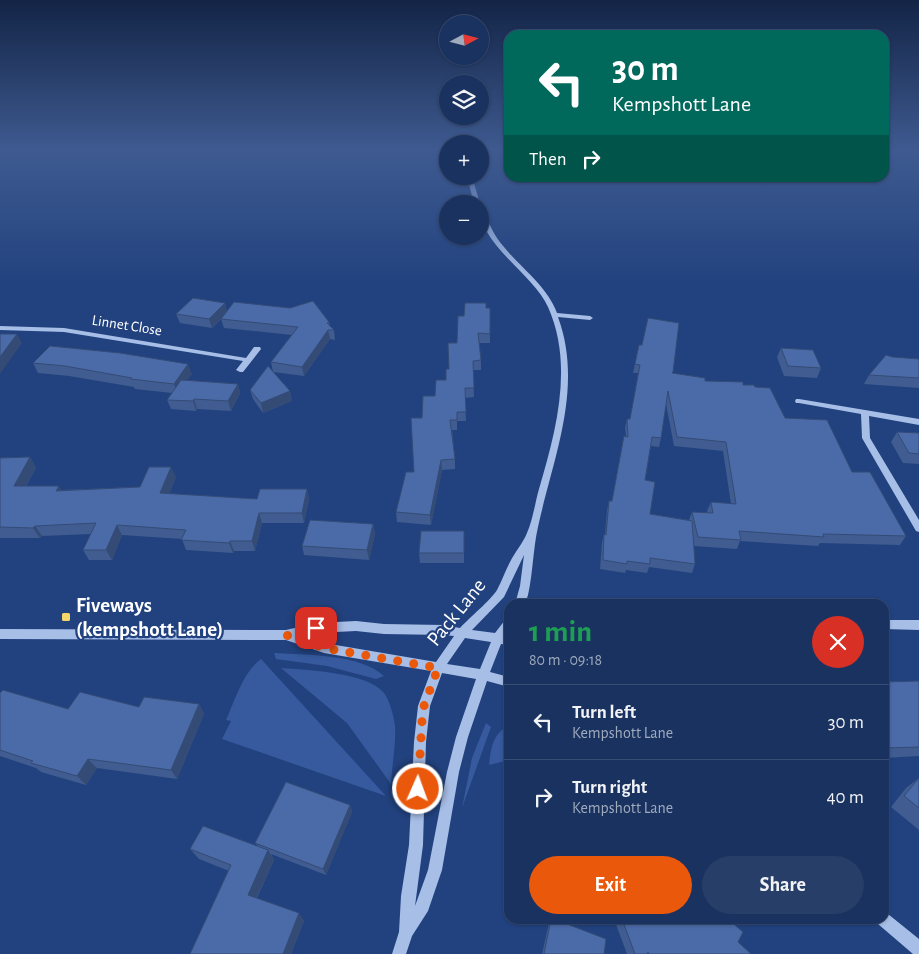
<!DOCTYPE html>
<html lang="en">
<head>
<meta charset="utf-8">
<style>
	:root { --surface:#1a325f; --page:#273e68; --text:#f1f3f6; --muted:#9faabd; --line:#384d74; --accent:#ea580c }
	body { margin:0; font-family:"Alegreya Sans",sans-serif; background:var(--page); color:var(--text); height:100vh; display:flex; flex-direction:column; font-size:19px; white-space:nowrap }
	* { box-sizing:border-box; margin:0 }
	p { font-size:16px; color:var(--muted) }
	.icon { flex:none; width:28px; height:28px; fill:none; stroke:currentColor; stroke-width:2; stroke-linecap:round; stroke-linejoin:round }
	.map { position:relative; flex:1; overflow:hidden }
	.drawer { position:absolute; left:504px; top:599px; width:385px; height:325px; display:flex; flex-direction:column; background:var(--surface); border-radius:15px; box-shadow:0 1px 4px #0004,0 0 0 1px var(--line) }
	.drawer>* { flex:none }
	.guide { position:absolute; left:504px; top:30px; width:385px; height:152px; border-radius:15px; box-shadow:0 1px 4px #0004,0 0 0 1px var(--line); background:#00695c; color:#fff; overflow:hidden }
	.needle { width:32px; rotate:83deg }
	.buttons { position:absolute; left:439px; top:15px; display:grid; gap:10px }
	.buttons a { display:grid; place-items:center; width:50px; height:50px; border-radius:50%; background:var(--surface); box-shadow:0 1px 4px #0004,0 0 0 1px var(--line); font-size:25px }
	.pin { position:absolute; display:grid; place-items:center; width:42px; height:42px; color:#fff; margin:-21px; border-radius:10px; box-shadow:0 2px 8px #0006 }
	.me { position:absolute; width:55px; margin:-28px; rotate:2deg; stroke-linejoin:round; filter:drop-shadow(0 0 4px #0008) }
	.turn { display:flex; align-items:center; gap:18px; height:105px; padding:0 25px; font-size:22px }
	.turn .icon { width:65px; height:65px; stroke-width:2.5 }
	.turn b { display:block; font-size:35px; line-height:42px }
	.then { display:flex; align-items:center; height:48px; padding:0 25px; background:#0003; gap:10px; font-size:19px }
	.round { display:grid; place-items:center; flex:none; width:52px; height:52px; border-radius:26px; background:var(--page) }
	.overview { display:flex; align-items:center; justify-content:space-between; height:85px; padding:0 25px }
	h1 { font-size:30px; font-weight:700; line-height:38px; color:#1e9e55 }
	.button { display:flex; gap:10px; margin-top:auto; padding:10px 25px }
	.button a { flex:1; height:58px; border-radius:30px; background:var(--accent); color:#fff; font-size:20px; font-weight:700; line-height:58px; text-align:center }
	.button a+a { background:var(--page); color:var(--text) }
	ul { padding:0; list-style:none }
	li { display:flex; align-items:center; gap:15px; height:75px; padding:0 25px; border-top:1px solid var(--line) }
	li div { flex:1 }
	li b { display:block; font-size:19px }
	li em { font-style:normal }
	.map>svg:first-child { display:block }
</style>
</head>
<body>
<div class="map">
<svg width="919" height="954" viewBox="0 0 919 954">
	<rect width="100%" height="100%" fill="#22427f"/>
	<path fill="#365a9d" d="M274 653C305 655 361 654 384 676L376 679 327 666 276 659Z
		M261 659 386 796 222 739 231 721 226 720C235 700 243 672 261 659Z
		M281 668C306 670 367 672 384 693 390 701 394 717 395 726 396 745 392 765 391 784L347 723Z
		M486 723 491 727 462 808 472 758Z
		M509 726V760L489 765C491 750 492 733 509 726Z"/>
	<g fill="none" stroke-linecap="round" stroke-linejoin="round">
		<path fill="#a7bee7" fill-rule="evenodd" d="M467 176H472L480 204H474Z
			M480 208 483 210C489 223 494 236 504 247 522 269 547 286 557 313L590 316 593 318 590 320 558 317C584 388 553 458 538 527 533 549 533 573 528 595L525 604H515L520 586 524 555 504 597 472 630 495 633 505 620 509 619V632L507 635H509V645L501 644 490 672 509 677V687L487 681 468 737 459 772 442 870 428 911 412 936 406 954H392L399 932 401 896 409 845 414 742 418 706 431 671 324 653 286 640 0 639V629L286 630 316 623 356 621 384 624 443 625 460 628C469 618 491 600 497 590 502 581 505 571 510 562 515 552 523 543 527 533 533 519 535 503 539 489 556 431 574 365 548 307 533 274 480 245 480 208ZM356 631 384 634 443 635 454 636 436 662 324 643 302 636 316 633ZM465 638 491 642 480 669 447 664ZM442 673 476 679 456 737 447 772 428 870 415 906 423 845 426 742 430 706Z
			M0 326 64 328 246 358 254 347H260L261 349 243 372H240L236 370 243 361 64 332 0 330Z
			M796 399H799L919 419V425L869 416 870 438 919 520V532L916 531 862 438 861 414 799 403H796L795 401Z
			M919 620V630L884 629V620Z
			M884 912 888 914 919 939V954H913L878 924 876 919H884Z"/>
	</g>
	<path fill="#405c90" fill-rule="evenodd" d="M225 303 227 312 329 322 330 326 334 330 335 340 330 339 304 376 273 372 271 362 292 335 224 328 221 319 224 316 212 328 180 323 176 314Z
		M486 308H490V343H479L481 360V370H473L474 397 465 398 466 421H457V430H452L455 459V469L442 470 431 525 397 522 396 512 414 472 422 418 446 380 464 316Z
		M639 345 673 373 705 381 743 385 755 387 785 418 852 472 906 536 900 545 820 543 818 546 740 541 737 549 694 546 695 564 692 573 649 567 647 573 626 570 625 573 600 569 602 543 604 534H605L607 510 609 501H612L622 445 624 436H626L625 428 627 419H630L638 373H633ZM666 404 674 446 723 451 731 504 711 502 707 511 708 513 692 512 689 520 650 514 645 480 651 446 659 447 661 438Z
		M781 348 821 368 817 378 784 376 777 357Z
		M892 357 919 359V388L864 384 869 375Z
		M33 363 192 374 187 380 238 384 240 393 231 411 197 409 196 411 171 409 167 400 172 393 135 389 134 387 69 376 38 373Z
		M250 390 290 391 292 401 263 413 253 399Z
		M897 432 919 433V464L903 463 891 442Z
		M30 457 36 468 26 486 61 490 140 487 176 477 169 494 257 499 307 489 309 499 304 523H262L255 551H234L233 553 186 550 182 539 122 535 112 560H89L83 550 91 534 42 536 40 538H0V458Z
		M373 524 375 534 369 560 304 555 302 546Z
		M464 531V563H420L419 553Z
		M919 681V756L884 758V682Z
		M0 693 68 709 199 704 204 714 177 779 97 768 86 785 41 772 36 768 0 756Z
		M919 778V830L891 807 906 788Z
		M350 805 352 812 326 875 271 854 274 860 257 898 304 921 291 954H190L229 871 199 859 190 849 258 846 255 843Z
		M551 919 604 954H542L549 923Z
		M614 919H728L738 942 751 954H627Z"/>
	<path fill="#344b76" d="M225 303 227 312 212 328 209 319Z
		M328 330 330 339 304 376 302 367Z
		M17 334 22 343 0 374V357Z
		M188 364 192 374 177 393 174 384Z
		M238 384 240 393 231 411 228 401Z
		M290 391 292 401 263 413 261 403Z
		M194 399 197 409 196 411 193 401Z
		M30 457 36 468 20 496 14 486Z
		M441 460 442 470 431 525 430 515Z
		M171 467 176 477 165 504 160 493Z
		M59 486 65 496 56 491Z
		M307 489 309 499 304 523 302 513Z
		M259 513 262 523 255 551 252 541Z
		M373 524 375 534 369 560 367 550Z
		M117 525 122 535 112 560 106 550Z
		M35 526 42 536 40 538 33 528Z
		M230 541 234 551 233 553 229 543Z
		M199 704 204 714 177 779 171 770Z
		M88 759 97 768 86 785 77 776Z
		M350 805 352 812 326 875 323 869Z
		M268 850 274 860 254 903 248 895Z
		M299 913 304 921 291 954H283Z"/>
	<path fill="#4b6ba8" stroke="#344b76" d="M193 298 225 303 209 319 176 314Z
		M313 301 329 322 327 323 334 330H328L302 367 271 362 298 327 221 319 234 302 290 308Z
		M465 303H486V308H490V334L478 333 481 360 473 361 474 388H465L466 412H457V420H450L455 459 441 460 430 515 396 512 406 472H414L411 418H422L423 396H435L436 380H446V369H449L448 343H457L458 316H464Z
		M648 318 679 323 673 372 672 373 705 378V381L743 382V385H754L755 387 770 388 785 418 827 420 852 472H870L906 536 823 534 824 537 739 531 741 540 698 537 692 512 713 513 711 502 736 504 726 442 677 437 668 391 661 438 652 437 645 480 655 482 650 514 692 521 695 564 650 558V564L627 561V564L603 560 604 534 606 535 609 501H612L624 436 628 437 627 419H630L640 365 635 364 639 345H642Z
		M0 334H17L0 357Z
		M50 346 120 353 188 364 174 384 131 379 132 378 65 366 33 363Z
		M781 348 813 350 821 368 788 366Z
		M886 355 892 357 919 359V378L869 375Z
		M268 366 290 391 261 403 250 390Z
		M181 380 238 384 228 401 194 399 193 401 167 400Z
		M897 432 919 433V454L909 453Z
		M30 457 14 486H59L56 491 140 487 149 467H171L160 493 257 499 260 489H307L302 513H259L252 541H230L229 543 181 540 186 530 117 525 106 550H83L96 523 35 526 33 528 0 527V458Z
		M310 520 373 524 367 550 302 546Z
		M421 531H464V553H419Z
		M919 681V747L884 748V682Z
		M3 690 68 709 80 692 139 707 144 697 199 704 171 770 88 759 77 776 31 763 33 761 0 750V693Z
		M919 778V808L904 796Z
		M286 782 350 805 323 869 255 843Z
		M203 826 268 850 248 895 299 913 283 954H190L231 865 190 849Z
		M551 919H554L606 939 604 954H544Z
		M622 919H728L743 932 738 942 751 954H649L648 952 647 954H635Z"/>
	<linearGradient id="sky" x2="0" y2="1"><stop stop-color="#132446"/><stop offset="0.53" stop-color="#3e5a90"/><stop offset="1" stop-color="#3e5a90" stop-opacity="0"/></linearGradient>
	<rect width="919" height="283" fill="url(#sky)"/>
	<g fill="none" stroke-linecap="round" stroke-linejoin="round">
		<path stroke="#ea580c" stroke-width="9" stroke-dasharray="0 16.2" d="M316 628 286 635 324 648 438 668 424 706 422 721 418 789"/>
	</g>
	<rect fill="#f3d869" stroke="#22427f" stroke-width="2" x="61" y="612" width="10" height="10" rx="2.5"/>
	<g text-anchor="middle" stroke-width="4.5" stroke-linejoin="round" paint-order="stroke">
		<g font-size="15" fill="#fff" stroke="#22427f">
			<text transform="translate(127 325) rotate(9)" y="5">Linnet Close</text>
		</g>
		<g font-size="21" font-weight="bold" fill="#fff" stroke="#22427f" text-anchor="start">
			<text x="76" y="612">Fiveways<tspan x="76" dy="24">(kempshott Lane)</tspan></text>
		</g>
		<g font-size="21" fill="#fff" stroke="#22427f">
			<text transform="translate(456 612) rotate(-51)" y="7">Pack Lane</text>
		</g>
	</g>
</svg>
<div class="buttons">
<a><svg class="needle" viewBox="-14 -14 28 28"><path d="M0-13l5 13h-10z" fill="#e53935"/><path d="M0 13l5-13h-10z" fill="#9faabd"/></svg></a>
<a><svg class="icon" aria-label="layers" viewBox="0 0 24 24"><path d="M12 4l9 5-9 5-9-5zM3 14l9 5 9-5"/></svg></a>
<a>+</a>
<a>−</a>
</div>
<div class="pin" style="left:316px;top:628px;background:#d93025"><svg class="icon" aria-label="arrive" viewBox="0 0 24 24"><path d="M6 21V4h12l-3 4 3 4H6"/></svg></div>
<svg class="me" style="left:418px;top:789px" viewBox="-20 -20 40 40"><circle r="17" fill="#ea580c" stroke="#fff" stroke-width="3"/><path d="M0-11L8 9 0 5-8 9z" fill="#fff"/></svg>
<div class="guide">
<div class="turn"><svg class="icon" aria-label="left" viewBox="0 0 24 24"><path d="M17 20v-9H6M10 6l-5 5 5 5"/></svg><div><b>30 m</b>Kempshott Lane</div></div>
<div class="then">Then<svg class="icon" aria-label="right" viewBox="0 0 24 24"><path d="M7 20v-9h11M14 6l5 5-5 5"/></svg></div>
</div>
<section class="drawer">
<div class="overview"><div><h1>1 min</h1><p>80 m · 09:18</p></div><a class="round" style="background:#d93025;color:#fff"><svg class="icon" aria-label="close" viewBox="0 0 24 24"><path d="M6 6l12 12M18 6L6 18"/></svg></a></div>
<ul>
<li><svg class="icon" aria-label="left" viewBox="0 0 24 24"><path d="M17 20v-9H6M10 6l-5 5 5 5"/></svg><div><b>Turn left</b><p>Kempshott Lane</p></div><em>30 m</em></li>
<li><svg class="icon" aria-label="right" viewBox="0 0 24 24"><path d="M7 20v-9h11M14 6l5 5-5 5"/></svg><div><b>Turn right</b><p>Kempshott Lane</p></div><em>40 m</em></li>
</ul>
<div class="button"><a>Exit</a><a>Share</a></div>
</section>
</div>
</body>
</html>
